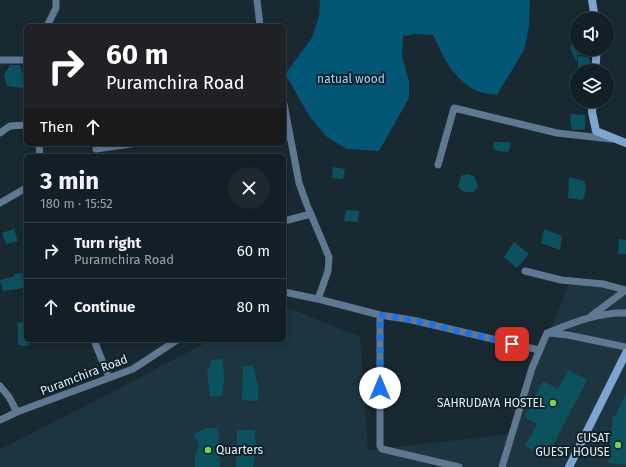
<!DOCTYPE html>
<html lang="en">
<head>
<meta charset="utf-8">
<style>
	:root { --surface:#131f26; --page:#1c272e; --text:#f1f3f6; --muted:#9da2a7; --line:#323d43 }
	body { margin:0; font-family:"Fira Sans",sans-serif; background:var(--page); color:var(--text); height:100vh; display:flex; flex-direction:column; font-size:15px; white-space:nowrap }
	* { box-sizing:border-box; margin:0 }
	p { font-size:13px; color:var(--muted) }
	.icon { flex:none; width:22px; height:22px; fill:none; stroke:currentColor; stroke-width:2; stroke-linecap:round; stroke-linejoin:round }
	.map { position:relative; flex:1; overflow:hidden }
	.sheet { position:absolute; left:24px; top:154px; width:262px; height:188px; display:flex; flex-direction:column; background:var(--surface); border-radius:6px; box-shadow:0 2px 6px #0003,0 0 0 1px var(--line) }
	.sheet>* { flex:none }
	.banner { position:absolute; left:24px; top:24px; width:262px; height:122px; border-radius:6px; box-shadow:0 2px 6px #0003,0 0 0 1px var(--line); background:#202124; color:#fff; overflow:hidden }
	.controls { position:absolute; left:570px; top:12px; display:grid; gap:8px }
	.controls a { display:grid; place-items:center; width:44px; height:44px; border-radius:50%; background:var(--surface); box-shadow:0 2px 6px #0003,0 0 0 1px var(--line); font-size:20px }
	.pin { position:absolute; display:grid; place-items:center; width:34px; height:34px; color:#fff; margin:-17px; border-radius:8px; box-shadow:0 2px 6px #0006 }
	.me { position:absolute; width:44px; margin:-22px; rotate:0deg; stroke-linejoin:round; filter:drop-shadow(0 0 3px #0008) }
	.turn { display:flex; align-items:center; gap:14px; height:84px; padding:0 16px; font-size:18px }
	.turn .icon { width:52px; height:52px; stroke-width:2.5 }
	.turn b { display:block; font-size:28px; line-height:34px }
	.then { display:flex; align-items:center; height:38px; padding:0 16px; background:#0003; gap:8px; font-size:15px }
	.round { display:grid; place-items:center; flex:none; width:42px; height:42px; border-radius:21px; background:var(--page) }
	.summary { display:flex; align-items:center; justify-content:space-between; height:68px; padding:0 16px }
	h1 { font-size:24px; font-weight:700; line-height:30px }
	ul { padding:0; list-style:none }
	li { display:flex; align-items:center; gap:12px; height:56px; padding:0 16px; border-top:1px solid var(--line) }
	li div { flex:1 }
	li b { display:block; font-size:15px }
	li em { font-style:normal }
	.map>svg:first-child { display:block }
</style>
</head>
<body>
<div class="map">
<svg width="626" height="467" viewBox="0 0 626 467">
	<rect width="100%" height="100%" fill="#192932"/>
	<path fill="#1d3541" d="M571 278 626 295V467H0V449L99 399 211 340H284V306L360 337 368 450 510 434Z"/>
	<path fill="#035676" d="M320 0H530L529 27 524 50 497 95C490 94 481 93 475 90 453 79 443 56 433 35L416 34 403 36 402 56 409 81V98L379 151 347 149 327 137 310 117 285 74 312 38 319 16Z"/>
	<path fill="#0c515e" d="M574 32H577V49H591V54L577 55V62L570 49Z
		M578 56 589 57 590 64 589 71H578Z
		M10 65H20L25 81 24 88 7 86 4 75Z
		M570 76 577 77V89L569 88Z
		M571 114 585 115V129L572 130 570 119Z
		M494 142H507L511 143 510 148 508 152 497 151 493 149Z
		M333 167 345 169 343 179 332 178Z
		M467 174 474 176 478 186 474 192H466L461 190 458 186 461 176Z
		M569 177 585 181 586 189 583 200 568 198Z
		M346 210 359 211 358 222 344 221Z
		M14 229 18 241 6 244 2 233Z
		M544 229 562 236 560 250 541 243Z
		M619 239 626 240V254H618Z
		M514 242 529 254 517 268 504 257Z
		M22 273 24 288 3 291 0 280 15 276 14 274Z
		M18 322 26 323V340H31L28 346H22V345H18Z
		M223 359 224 381 222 396 210 397 207 372 212 360Z
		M253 365 258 386V401L242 400 243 367Z
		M568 370 587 380 547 457 525 446 537 424 524 417 543 381 558 389Z
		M626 394V465L608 463 613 416H616L617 411Z
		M206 428H218L220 467H195V456L199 445 194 434Z
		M237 430H255L256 451 253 467H236Z"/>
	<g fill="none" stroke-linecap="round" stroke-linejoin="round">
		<path stroke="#5f7892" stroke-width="7" d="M257 0 260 26
			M47 26 56 8V0
			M0 60H26
			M284 104 299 183 307 205 329 257 328 271 318 299
			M0 133 10 126 26 125
			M39 144 40 156
			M96 149 131 144
			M438 165 454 108 557 133 611 139
			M0 203 26 188
			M284 221 311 214
			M525 271 561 280 603 284 626 290
			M284 292 322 300 380 315 412 320 539 350
			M380 315V446L382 449 459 467
			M591 316 626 290
			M548 333 568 335 626 347
			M94 340 109 378
			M0 386 9 397 17 412 0 420
			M17 412 133 369 177 340
			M502 467 532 368 547 333C572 323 598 312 626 313"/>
		<path stroke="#7ea5cf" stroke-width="8" d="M592 0 595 19
			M595 71 597 49
			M593 101 592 112 596 131 626 143
			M569 467 626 353"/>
	</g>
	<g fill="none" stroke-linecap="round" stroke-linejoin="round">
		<path stroke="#1a73e8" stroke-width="7" stroke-dasharray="0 12.6" d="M380 388V315L412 320 512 344"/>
	</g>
	<g fill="#74d25c" stroke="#102028" stroke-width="1.5">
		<circle cx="553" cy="403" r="4"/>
		<circle cx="618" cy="445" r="4"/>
		<circle cx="208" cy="450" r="4"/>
	</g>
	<g text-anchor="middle" stroke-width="4" stroke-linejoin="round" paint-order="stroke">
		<g font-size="12" fill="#95d8fc" stroke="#102028">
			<text x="351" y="83">natual wood</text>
		</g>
		<g font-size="12" fill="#e3edf3" stroke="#102028">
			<text transform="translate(84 375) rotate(-21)" y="4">Puramchira Road</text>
		</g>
		<g font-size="12" fill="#e3edf3" stroke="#102028" text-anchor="end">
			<text x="545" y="407">SAHRUDAYA HOSTEL</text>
			<text x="610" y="442">CUSAT<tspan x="610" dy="14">GUEST HOUSE</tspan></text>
			<text x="216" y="454" text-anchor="start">Quarters</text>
		</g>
	</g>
</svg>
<div class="controls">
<a><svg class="icon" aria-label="sound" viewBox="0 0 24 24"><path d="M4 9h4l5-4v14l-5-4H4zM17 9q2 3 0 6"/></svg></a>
<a><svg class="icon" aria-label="layers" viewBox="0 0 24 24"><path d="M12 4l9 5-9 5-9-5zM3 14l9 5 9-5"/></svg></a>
</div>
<div class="pin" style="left:512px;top:344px;background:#d93025"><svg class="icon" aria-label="arrive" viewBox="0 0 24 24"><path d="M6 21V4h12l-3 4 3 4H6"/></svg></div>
<svg class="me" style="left:380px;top:388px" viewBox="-20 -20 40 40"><circle r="19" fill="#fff"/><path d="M0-13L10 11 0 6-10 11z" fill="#1a73e8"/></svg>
<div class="banner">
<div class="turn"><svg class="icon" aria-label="right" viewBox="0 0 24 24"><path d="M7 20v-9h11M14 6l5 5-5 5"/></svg><div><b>60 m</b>Puramchira Road</div></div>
<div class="then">Then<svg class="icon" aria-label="ahead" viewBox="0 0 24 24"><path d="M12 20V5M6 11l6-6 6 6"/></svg></div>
</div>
<section class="sheet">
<div class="summary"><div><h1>3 min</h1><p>180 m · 15:52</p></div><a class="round"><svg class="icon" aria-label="close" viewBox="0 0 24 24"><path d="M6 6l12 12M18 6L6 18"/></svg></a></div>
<ul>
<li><svg class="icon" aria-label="right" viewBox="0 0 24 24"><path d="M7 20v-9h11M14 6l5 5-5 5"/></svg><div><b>Turn right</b><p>Puramchira Road</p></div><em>60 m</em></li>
<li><svg class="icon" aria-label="ahead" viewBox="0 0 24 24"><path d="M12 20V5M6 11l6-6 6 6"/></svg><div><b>Continue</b></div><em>80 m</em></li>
</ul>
</section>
</div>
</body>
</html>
